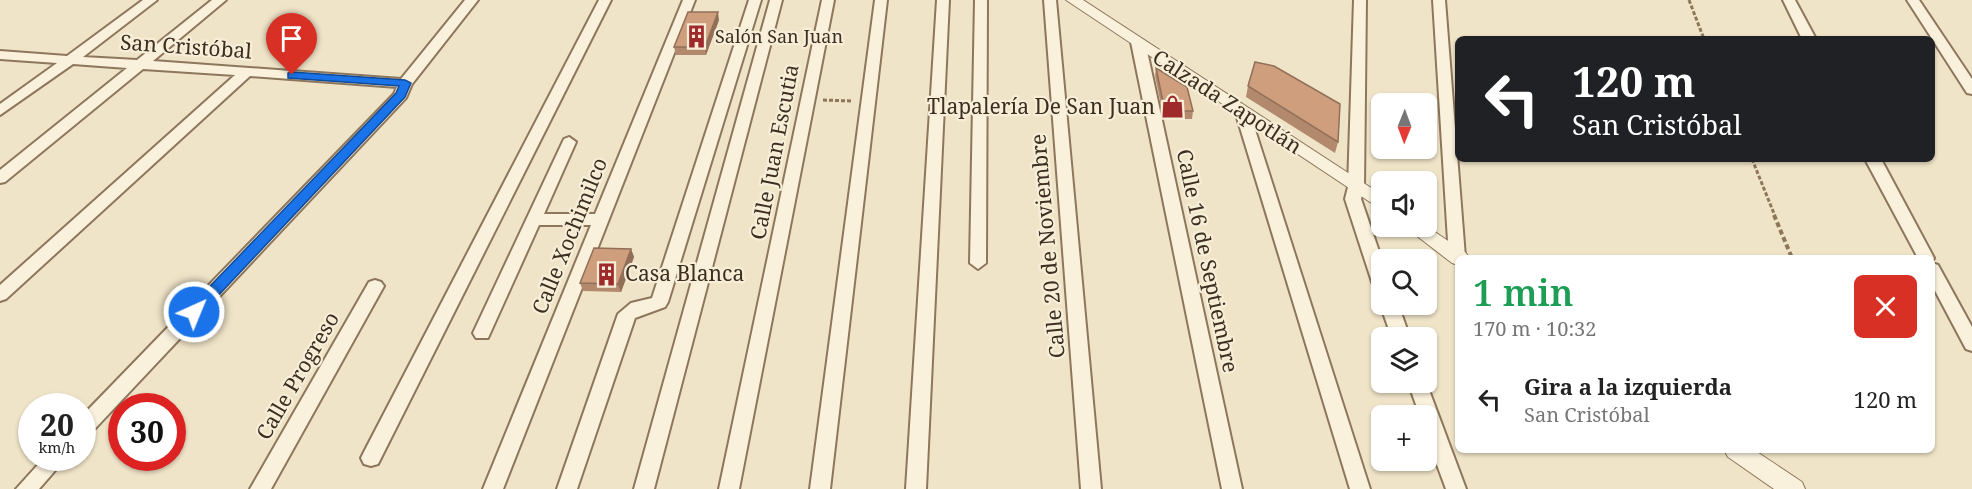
<!DOCTYPE html>
<html lang="es">
<head>
<meta charset="utf-8">
<style>
	:root { --surface:#fff; --page:#f6f6f6; --text:#222; --muted:#767676 }
	body { margin:0; font-family:"Noto Serif",serif; background:var(--page); color:var(--text); height:100vh; display:flex; flex-direction:column; font-size:22px; white-space:nowrap }
	* { box-sizing:border-box; margin:0 }
	p { font-size:20px; color:var(--muted) }
	.icon { flex:none; width:33px; height:33px; fill:none; stroke:currentColor; stroke-width:2; stroke-linecap:round; stroke-linejoin:round }
	.map { position:relative; flex:1; overflow:hidden }
	.sheet { position:absolute; left:1455px; top:255px; width:480px; height:198px; display:flex; flex-direction:column; background:var(--surface); border-radius:9px; box-shadow:0 2px 4px #0004 }
	.sheet>* { flex:none }
	.banner { position:absolute; left:1455px; top:36px; width:480px; height:126px; border-radius:9px; box-shadow:0 2px 4px #0004; background:#202124; color:#fff; overflow:hidden }
	.needle { width:39px; rotate:181deg }
	.fabs { position:absolute; left:1371px; top:93px; display:grid; gap:12px }
	.fabs a { display:grid; place-items:center; width:66px; height:66px; border-radius:9px; background:var(--surface); box-shadow:0 2px 4px #0004; font-size:30px }
	.speed { position:absolute; left:18px; top:393px; display:flex; gap:12px; font-size:30px; font-weight:700; text-align:center }
	.speed>* { display:grid; place-content:center; width:78px; height:78px; border-radius:50%; background:var(--surface); box-shadow:0 2px 4px #0004; line-height:1 }
	.speed small { font-size:15px; font-weight:400 }
	.speed .limit { border:9px solid #d22; background:#fff; color:#111 }
	.pin { position:absolute; display:grid; place-items:center; width:51px; height:51px; color:#fff; margin:-62px -26px; border-radius:50% 50% 50% 0; rotate:-45deg; box-shadow:0 0 6px #0007 }
	.pin .icon { rotate:45deg }
	.me { position:absolute; width:66px; margin:-33px; rotate:44deg; stroke-linejoin:round; filter:drop-shadow(0 0 4px #0008) }
	.turn { display:flex; align-items:center; gap:21px; height:126px; padding:0 18px; font-size:27px }
	.turn .icon { width:78px; height:78px; stroke-width:2.5 }
	.turn b { display:block; font-size:42px; line-height:51px }
	.round { display:grid; place-items:center; flex:none; width:63px; height:63px; border-radius:9px; background:var(--page) }
	.summary { display:flex; align-items:center; justify-content:space-between; height:102px; padding:0 18px }
	h1 { font-size:36px; font-weight:600; line-height:45px; color:#1e9e55 }
	ul { padding:0; list-style:none }
	li { display:flex; align-items:center; gap:18px; height:84px; padding:0 18px }
	li div { flex:1 }
	li b { display:block; font-size:22px }
	li em { font-style:normal }
	.map>svg:first-child { display:block }
</style>
</head>
<body>
<div class="map">
<svg width="1972" height="489" viewBox="0 0 1972 489">
	<rect width="100%" height="100%" fill="#f0e4c8"/>
	<g fill="none" stroke-linecap="round" stroke-linejoin="round">
		<defs>
			<path id="minor" d="M143 0H157L83 57 137 60 212 0H226L153 61 401 79 465 0H478L412 84 406 98 89 435 82 437V416L394 94 397 87 250 76 6 299 0 301V285L235 75 143 69 5 182 0 183V170L127 68 73 64 0 115V104L57 63 0 59V51L67 56Z
				M599 0H611L378 464 371 466 364 464 361 458 364 452Z
				M683 0H695L503 489H483L591 225H539L488 338H476L473 333 564 139 569 137 576 142 544 214H595Z
				M749 0H761L668 302 665 307 635 318 577 489H557L618 314 631 303 652 298Z
				M770 0H782L654 489H634Z
				M822 0H834L739 489H719Z
				M875 0H887L830 489H810Z
				M937 0H949L926 489H906Z
				M975 0H987L986 263 978 269 970 263Z
				M1044 0H1056L1101 489H1081Z
				M1354 0H1366L1364 187 1361 199 1382 260V291L1373 285 1345 199 1348 187Z
				M1433 0H1445L1465 257 1458 258 1457 263 1449 257Z
				M1783 0H1795L1816 39H1802Z
				M1907 0H1919L1972 79V94L1967 93Z
				M1138 38 1145 42 1242 489H1222L1131 42Z
				M1242 107 1249 111 1370 489H1350L1235 111Z
				M1865 159H1881L1934 258 1932 262V258H1918Z
				M1932 263 1938 265 1972 327V351L1966 349 1932 285Z
				M375 280 381 282 384 286 271 489H250L369 282Z
				M1382 302V304H1398L1410 338H1392L1380 304Z
				M1408 382H1426L1466 489H1446L1426 435V416H1420Z
				M44 458H66L39 489H16Z"/>
			<path id="tertiary" d="M1066 0H1083L1382 195V210Z
				M1404 226H1426L1466 253 1469 258H1458V265L1452 263Z
				M1724 450H1754L1802 482 1805 489H1774L1728 457Z"/>
		</defs>
		<use href="#minor" stroke="#8d765c" stroke-width="4"/>
		<use href="#tertiary" stroke="#8d765c" stroke-width="2"/>
		<path stroke="#8d765c" stroke-width="3" stroke-dasharray="4 2" stroke-linecap="butt" d="M1689 0 1704 39
			M823 100 851 101
			M1752 159 1775 216"/>
		<path stroke="#8d765c" stroke-width="4" stroke-dasharray="5 3" stroke-linecap="butt" d="M1774 215 1792 258"/>
		<use href="#minor" fill="#faf1dc" fill-rule="evenodd"/>
		<use href="#tertiary" fill="#faf1dc" fill-rule="evenodd"/>
	</g>
	<path fill="#b2896c" d="M719 20 706 55H676L674 47Z
		M1156 68 1193 111 1192 119H1164L1155 76Z
		M1248 86 1338 142 1335 153 1246 97Z
		M631 249 634 257 621 292 583 291 580 283Z"/>
	<path fill="#916f58" d="M718 12 719 20 706 55 705 47Z
		M631 249 634 257 621 292 618 284Z"/>
	<path fill="#cf9f7d" stroke="#916f58" stroke-width="1.5" d="M688 12H718L705 47H674Z
		M1255 62 1274 66 1340 104 1338 142 1248 86Z
		M1156 68 1187 87 1193 111H1165Z
		M594 248 631 249 618 284 580 283Z"/>
	<path fill="#1a73e8" stroke="#114b97" stroke-width="1.5" d="M292 72 405 80 411 83 405 97 199 316H189L187 312 189 308 396 93 399 86 288 78V73Z"/>
	<defs>
		<symbol id="building-bare" viewBox="-9 -9 18 18"><path d="M-4-6H4V6H1V3H-1V6H-4ZM-2.5-4.3h1.7v1.8h-1.7ZM.8-4.3h1.7v1.8H.8ZM-2.5-1h1.7V.8h-1.7ZM.8-1h1.7V.8H.8Z" fill="#9e2a2b" stroke="#f7eed8" stroke-width="2.5" paint-order="stroke"/></symbol>
		<symbol id="shop-bare" viewBox="-9 -9 18 18"><path d="M-5-2.5h2.3a2.7 3.5 0 0 1 5.4 0H5L5.5 6h-11ZM-1.5-2.5h3a1.5 2.3 0 0 0-3 0Z" fill="#9e2a2b" stroke="#f7eed8" stroke-width="2.5" paint-order="stroke"/></symbol>
	</defs>
	<g fill-rule="evenodd">
		<use href="#building-bare" x="680" y="20" width="33" height="33"/>
		<use href="#shop-bare" x="1156" y="90" width="33" height="33"/>
		<use href="#building-bare" x="590" y="258" width="33" height="33"/>
	</g>
	<g text-anchor="middle" stroke-width="4.5" stroke-linejoin="round" paint-order="stroke">
		<g font-size="18" fill="#3d2e20" stroke="#f7eed8" text-anchor="start">
			<text x="715" y="43">Salón San Juan</text>
		</g>
		<g font-size="21" fill="#3d2e20" stroke="#f7eed8">
			<text transform="translate(186 47) rotate(4)" y="7">San Cristóbal</text>
			<text transform="translate(1227 102) rotate(33)" y="7">Calzada Zapotlán</text>
			<text transform="translate(775 152) rotate(-79)" y="7">Calle Juan Escutia</text>
			<text transform="translate(570 236) rotate(-68)" y="7">Calle Xochimilco</text>
			<text transform="translate(1048 246) rotate(-95)" y="7">Calle 20 de Noviembre</text>
			<text transform="translate(1207 261) rotate(78)" y="7">Calle 16 de Septiembre</text>
			<text transform="translate(298 376) rotate(-60)" y="7">Calle Progreso</text>
		</g>
		<g font-size="21" fill="#3d2e20" stroke="#f7eed8" text-anchor="end">
			<text x="1155" y="114">Tlapalería De San Juan</text>
			<text x="625" y="281" text-anchor="start">Casa Blanca</text>
		</g>
	</g>
</svg>
<div class="fabs">
<a><svg class="needle" viewBox="-14 -14 28 28"><path d="M0-13l5 13h-10z" fill="#e53935"/><path d="M0 13l5-13h-10z" fill="#767676"/></svg></a>
<a><svg class="icon" aria-label="sound" viewBox="0 0 24 24"><path d="M4 9h4l5-4v14l-5-4H4zM17 9q2 3 0 6"/></svg></a>
<a><svg class="icon" aria-label="search" viewBox="0 0 24 24"><circle cx="10" cy="10" r="6"/><path d="M15 15l6 6"/></svg></a>
<a><svg class="icon" aria-label="layers" viewBox="0 0 24 24"><path d="M12 4l9 5-9 5-9-5zM3 14l9 5 9-5"/></svg></a>
<a>+</a>
</div>
<div class="speed"><div>20<small>km/h</small></div><div class="limit">30</div></div>
<div class="pin" style="left:292px;top:75px;background:#d93025"><svg class="icon" aria-label="arrive" viewBox="0 0 24 24"><path d="M6 21V4h12l-3 4 3 4H6"/></svg></div>
<svg class="me" style="left:194px;top:312px" viewBox="-20 -20 40 40"><circle r="17" fill="#1a73e8" stroke="#fff" stroke-width="3"/><path d="M0-11L8 9 0 5-8 9z" fill="#fff"/></svg>
<div class="banner">
<div class="turn"><svg class="icon" aria-label="left" viewBox="0 0 24 24"><path d="M17 20v-9H6M10 6l-5 5 5 5"/></svg><div><b>120 m</b>San Cristóbal</div></div>
</div>
<section class="sheet">
<div class="summary"><div><h1>1 min</h1><p>170 m · 10:32</p></div><a class="round" style="background:#d93025;color:#fff"><svg class="icon" aria-label="close" viewBox="0 0 24 24"><path d="M6 6l12 12M18 6L6 18"/></svg></a></div>
<ul>
<li><svg class="icon" aria-label="left" viewBox="0 0 24 24"><path d="M17 20v-9H6M10 6l-5 5 5 5"/></svg><div><b>Gira a la izquierda</b><p>San Cristóbal</p></div><em>120 m</em></li>
</ul>
</section>
</div>
</body>
</html>
